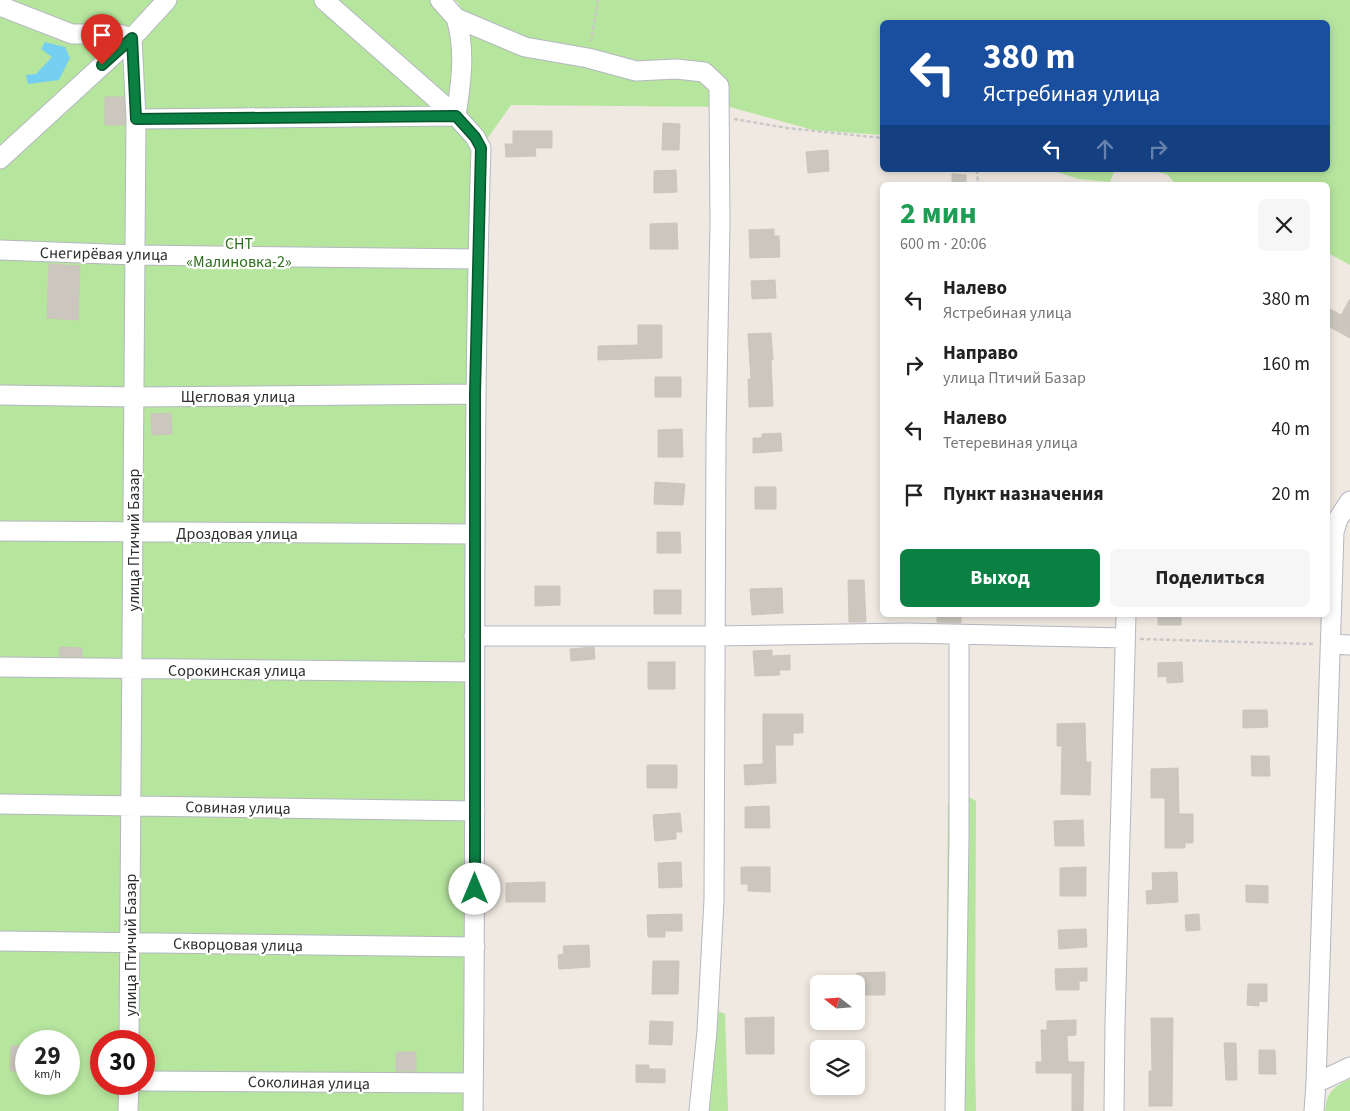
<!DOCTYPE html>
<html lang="ru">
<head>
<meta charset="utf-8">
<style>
	:root { --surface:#fff; --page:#f6f6f6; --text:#222; --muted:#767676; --accent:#0b8043 }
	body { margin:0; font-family:"Source Sans 3",sans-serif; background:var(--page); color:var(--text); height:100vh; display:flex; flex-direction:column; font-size:19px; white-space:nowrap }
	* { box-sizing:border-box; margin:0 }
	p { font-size:16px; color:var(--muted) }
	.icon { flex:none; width:28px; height:28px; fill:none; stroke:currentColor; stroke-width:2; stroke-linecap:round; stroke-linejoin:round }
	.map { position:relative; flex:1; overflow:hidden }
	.sheet { position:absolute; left:880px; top:182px; width:450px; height:435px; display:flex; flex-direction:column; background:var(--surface); border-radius:8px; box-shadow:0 2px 8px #0003 }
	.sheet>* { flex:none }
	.top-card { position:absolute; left:880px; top:20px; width:450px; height:152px; border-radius:8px; box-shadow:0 2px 8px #0003; background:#1a4fa0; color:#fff; overflow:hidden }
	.needle { width:32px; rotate:287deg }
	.fabs { position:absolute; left:810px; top:975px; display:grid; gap:10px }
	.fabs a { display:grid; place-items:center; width:55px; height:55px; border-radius:8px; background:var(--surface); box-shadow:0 2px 8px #0003; font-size:25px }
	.speed { position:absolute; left:15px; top:1030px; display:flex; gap:10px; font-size:25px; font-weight:700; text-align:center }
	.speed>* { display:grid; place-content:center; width:65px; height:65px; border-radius:50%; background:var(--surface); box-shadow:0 2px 8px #0003; line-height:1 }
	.speed small { font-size:12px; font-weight:400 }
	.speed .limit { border:8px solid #d22; background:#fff; color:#111 }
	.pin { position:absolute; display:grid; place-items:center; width:42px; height:42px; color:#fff; margin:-51px -21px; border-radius:50% 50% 50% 0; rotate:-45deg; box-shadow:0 0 5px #0007 }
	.pin .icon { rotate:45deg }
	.me { position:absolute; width:55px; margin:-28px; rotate:0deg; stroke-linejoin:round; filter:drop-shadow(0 0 4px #0008) }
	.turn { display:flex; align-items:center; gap:18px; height:105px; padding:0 20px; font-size:22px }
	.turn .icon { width:65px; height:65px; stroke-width:2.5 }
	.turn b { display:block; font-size:35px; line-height:42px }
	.lanes { display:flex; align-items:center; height:48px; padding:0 20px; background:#0003; justify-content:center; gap:25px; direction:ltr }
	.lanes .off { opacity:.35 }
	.round { display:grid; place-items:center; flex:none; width:52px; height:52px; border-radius:8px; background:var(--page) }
	.overview { display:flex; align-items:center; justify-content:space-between; height:85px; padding:0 20px }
	h1 { font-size:30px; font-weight:700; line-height:38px; color:#1e9e55 }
	.action { display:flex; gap:10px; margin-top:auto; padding:10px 20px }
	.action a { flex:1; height:58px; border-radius:8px; background:var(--accent); color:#fff; font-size:20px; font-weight:700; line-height:58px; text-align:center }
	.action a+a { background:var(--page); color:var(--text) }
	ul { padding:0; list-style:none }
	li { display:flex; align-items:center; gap:15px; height:65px; padding:0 20px }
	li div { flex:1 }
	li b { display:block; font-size:19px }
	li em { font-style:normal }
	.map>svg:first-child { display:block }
</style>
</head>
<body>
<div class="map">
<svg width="1350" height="1111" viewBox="0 0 1350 1111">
	<rect width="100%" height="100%" fill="#efe9e1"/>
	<path fill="#b6e59e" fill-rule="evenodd" d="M0 0H324L475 137 473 1111H0ZM26 1041H69V1084H26ZM101 1041H144V1084H101Z
		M329 0H436L454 32 453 109Z
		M454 0H1350V265L1328 253V185H1176L1168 175 1151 170H1328V22H882V135L813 130 730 107 511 105 487 139 469 120 464 106 467 49 459 4Z
		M1050 170H1115L1110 182 1079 179Z
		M954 796H967L976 801 975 1058 976 1111H945L948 803Z
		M718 1011 725 1014 728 1111H707L712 1015Z
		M1350 1079V1111H1325C1327 1092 1333 1087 1350 1079Z"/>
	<path fill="#75cff0" d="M45 42 65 47 70 58 59 80 28 84 26 75 36 74 52 57 41 49Z"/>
	<path fill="#cbc7bf" stroke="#cbc5ba" d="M105 97H124L125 125H105Z
		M663 123 680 124 679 150H662Z
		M513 131H552V148H535L536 156 506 157 505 144H513Z
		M828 150 829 171 808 173 806 152Z
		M676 170 677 192 654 193V171Z
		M952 174 966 175V185H952Z
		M677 223 678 249H650V224Z
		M774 229V236H779L780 257 750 258 749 230Z
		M49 264 80 266 78 320 47 318Z
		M775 280 776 298 752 299 751 281Z
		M1350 299V338L1328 326V308L1341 315Z
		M638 325H662V358L598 360V346L638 345Z
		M771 333 773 360H771L773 406 749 407 748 379H751L748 334Z
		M655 377H681V397H655Z
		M171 413 172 434 152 435 151 414Z
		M682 429 683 457H658V430Z
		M781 433 782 451 753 453V438H762V434Z
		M655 482 685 484 683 505 654 504Z
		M755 487H776V509H755Z
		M657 532H680L681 553H657Z
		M848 580H864L866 622H849Z
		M535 586H560V605L535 606Z
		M782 588 783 613 752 615 750 589Z
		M654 590H681V614H654Z
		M937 615H961V623L937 622Z
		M1158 615H1181V625H1158Z
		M60 647 82 648V657L59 656Z
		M594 647 595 659 571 661 570 649Z
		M772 650V656L790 655V670H779L780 675 755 676 753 651Z
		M648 662H675V689H648Z
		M1182 662 1183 682 1167 683V676L1158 677V663Z
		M1243 710H1267L1268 727 1243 728Z
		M763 714H803V733H793V745H775L776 783 745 785 744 765 763 764Z
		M1085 723 1086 762H1091L1090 795 1061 794 1062 746H1057V724Z
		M1251 756H1269L1270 776H1252Z
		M647 765H677V788H647Z
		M1178 768 1179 814H1193V843H1185V848H1165V798H1151V769Z
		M769 806 770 828H745V807Z
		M680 813 682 832H676V839L655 841 653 815Z
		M1083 820 1084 846H1055L1054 821Z
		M681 862 682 887 659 888 658 863Z
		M741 867H770V892L748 891V884H741Z
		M1086 867V896H1060V868Z
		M1177 872 1178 902 1147 904 1146 891 1153 890 1152 873Z
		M545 882V902H506V883Z
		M1246 885 1268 886V903L1246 902Z
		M682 914V931H665V937H648L647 915Z
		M1199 914 1200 930 1186 931 1185 915Z
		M1086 929 1087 947 1059 949 1058 930Z
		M589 945 590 967 559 969 558 955 564 954 563 946Z
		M653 961H679L678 994H652Z
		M1087 968V981H1079V990H1056L1055 969Z
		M885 972V995H857V973Z
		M1248 984H1267V1002L1259 1001V1006L1247 1005Z
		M774 1017V1054H746L745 1018Z
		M1151 1018H1173L1172 1106H1149V1071H1152Z
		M1076 1020V1035L1067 1036 1068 1062H1084L1083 1111H1072V1073H1036V1062H1042L1041 1030H1047V1021Z
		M650 1021 673 1022 672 1045 649 1044Z
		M1224 1043H1236L1237 1080H1226Z
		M11 1046H26V1071H10Z
		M1259 1050H1275L1276 1074H1259Z
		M396 1052H416V1071H396Z
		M636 1065H649V1069H665V1083L636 1082Z"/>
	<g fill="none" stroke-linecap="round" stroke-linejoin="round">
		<defs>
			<path id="minor" d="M324 0 456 116 475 137 481 148C471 469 477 790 473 1111
				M440 0 456 18 525 47 588 58 636 71 676 69 704 72 719 86 720 223 716 438 714 900 707 1031 699 1111
				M0 6 72 34H119L132 38 136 119 129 1041
				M456 116C461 83 466 50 456 18
				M136 119 456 116
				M0 159 132 38 167 0
				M0 250 135 255 477 259
				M0 395 134 397 475 394
				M0 531 474 534
				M474 636H715L908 633 1125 638
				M1331 644 1350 645
				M0 667 475 672
				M0 804 475 811
				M0 941 475 947
				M144 1081 473 1083
				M1316 1083 1350 1067
				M128 1111 129 1084
				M955 1111 959 838V634
				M1114 1111 1115 1024 1126 615
				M1314 1111 1316 1083 1334 532 1338 519 1350 501"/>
		</defs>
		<use href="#minor" stroke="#b4b7c1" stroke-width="21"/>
		<path stroke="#c9c9c9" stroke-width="2.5" stroke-dasharray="4 2.5" stroke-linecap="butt" d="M591 42 598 0
			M734 119 787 128 882 138
			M977 170 978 185
			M1140 639 1314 644"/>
		<use href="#minor" stroke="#fff" stroke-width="19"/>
	</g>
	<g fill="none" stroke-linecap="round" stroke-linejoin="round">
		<defs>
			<path id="route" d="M102 65 132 38 136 119 456 116 475 137 481 148 475 394V889"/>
		</defs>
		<use href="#route" stroke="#07532c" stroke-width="12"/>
		<use href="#route" stroke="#0b8043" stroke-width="9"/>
	</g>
	<g text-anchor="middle" stroke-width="4.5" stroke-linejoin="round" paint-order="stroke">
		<g font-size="16" fill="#2c6e1b" stroke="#fff">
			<text x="239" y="249">СНТ<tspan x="239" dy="18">«Малиновка-2»</tspan></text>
		</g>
		<g font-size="16" fill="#2e2e2e" stroke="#fff">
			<text transform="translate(104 253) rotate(1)" y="6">Снегирёвая улица</text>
			<text x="238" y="402">Щегловая улица</text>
			<text x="237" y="539">Дроздовая улица</text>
			<text transform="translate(133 540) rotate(-90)" y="6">улица Птичий Базар</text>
			<text x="237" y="676">Сорокинская улица</text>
			<text transform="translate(238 807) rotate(1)" y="6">Совиная улица</text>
			<text transform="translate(238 944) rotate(1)" y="6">Скворцовая улица</text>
			<text transform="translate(130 945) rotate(-90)" y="6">улица Птичий Базар</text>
			<text transform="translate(309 1082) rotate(1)" y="6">Соколиная улица</text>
		</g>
	</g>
</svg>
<div class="fabs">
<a><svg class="needle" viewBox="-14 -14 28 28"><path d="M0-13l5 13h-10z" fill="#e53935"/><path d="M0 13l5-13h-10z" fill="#767676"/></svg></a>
<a><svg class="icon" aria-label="layers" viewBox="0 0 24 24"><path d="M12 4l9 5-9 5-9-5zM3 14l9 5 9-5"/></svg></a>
</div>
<div class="speed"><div>29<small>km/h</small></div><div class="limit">30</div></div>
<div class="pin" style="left:102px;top:65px;background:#d93025"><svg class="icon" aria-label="arrive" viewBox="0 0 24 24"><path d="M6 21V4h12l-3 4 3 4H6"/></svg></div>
<svg class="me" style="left:475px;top:889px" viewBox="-20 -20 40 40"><circle r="19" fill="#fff"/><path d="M0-13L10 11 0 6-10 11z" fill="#0b8043"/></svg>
<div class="top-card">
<div class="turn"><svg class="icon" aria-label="left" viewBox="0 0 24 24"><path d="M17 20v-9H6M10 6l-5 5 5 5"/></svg><div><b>380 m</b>Ястребиная улица</div></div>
<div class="lanes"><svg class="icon" aria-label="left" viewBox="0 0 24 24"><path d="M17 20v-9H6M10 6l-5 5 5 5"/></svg><svg class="icon off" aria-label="ahead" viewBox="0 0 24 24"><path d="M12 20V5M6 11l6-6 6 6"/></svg><svg class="icon off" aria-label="right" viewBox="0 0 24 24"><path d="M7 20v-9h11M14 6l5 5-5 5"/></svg></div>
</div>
<section class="sheet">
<div class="overview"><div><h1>2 мин</h1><p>600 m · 20:06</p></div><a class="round"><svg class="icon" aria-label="close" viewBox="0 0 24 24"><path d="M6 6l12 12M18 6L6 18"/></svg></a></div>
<ul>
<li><svg class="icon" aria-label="left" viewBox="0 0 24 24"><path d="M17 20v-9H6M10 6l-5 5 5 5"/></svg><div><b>Налево</b><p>Ястребиная улица</p></div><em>380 m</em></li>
<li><svg class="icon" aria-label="right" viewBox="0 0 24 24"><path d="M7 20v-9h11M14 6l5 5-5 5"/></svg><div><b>Направо</b><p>улица Птичий Базар</p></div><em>160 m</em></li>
<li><svg class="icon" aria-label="left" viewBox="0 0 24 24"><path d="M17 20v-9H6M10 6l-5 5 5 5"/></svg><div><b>Налево</b><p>Тетеревиная улица</p></div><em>40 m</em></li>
<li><svg class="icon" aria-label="arrive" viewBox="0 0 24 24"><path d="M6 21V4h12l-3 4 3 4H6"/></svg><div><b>Пункт назначения</b></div><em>20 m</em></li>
</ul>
<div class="action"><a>Выход</a><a>Поделиться</a></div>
</section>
</div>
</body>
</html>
